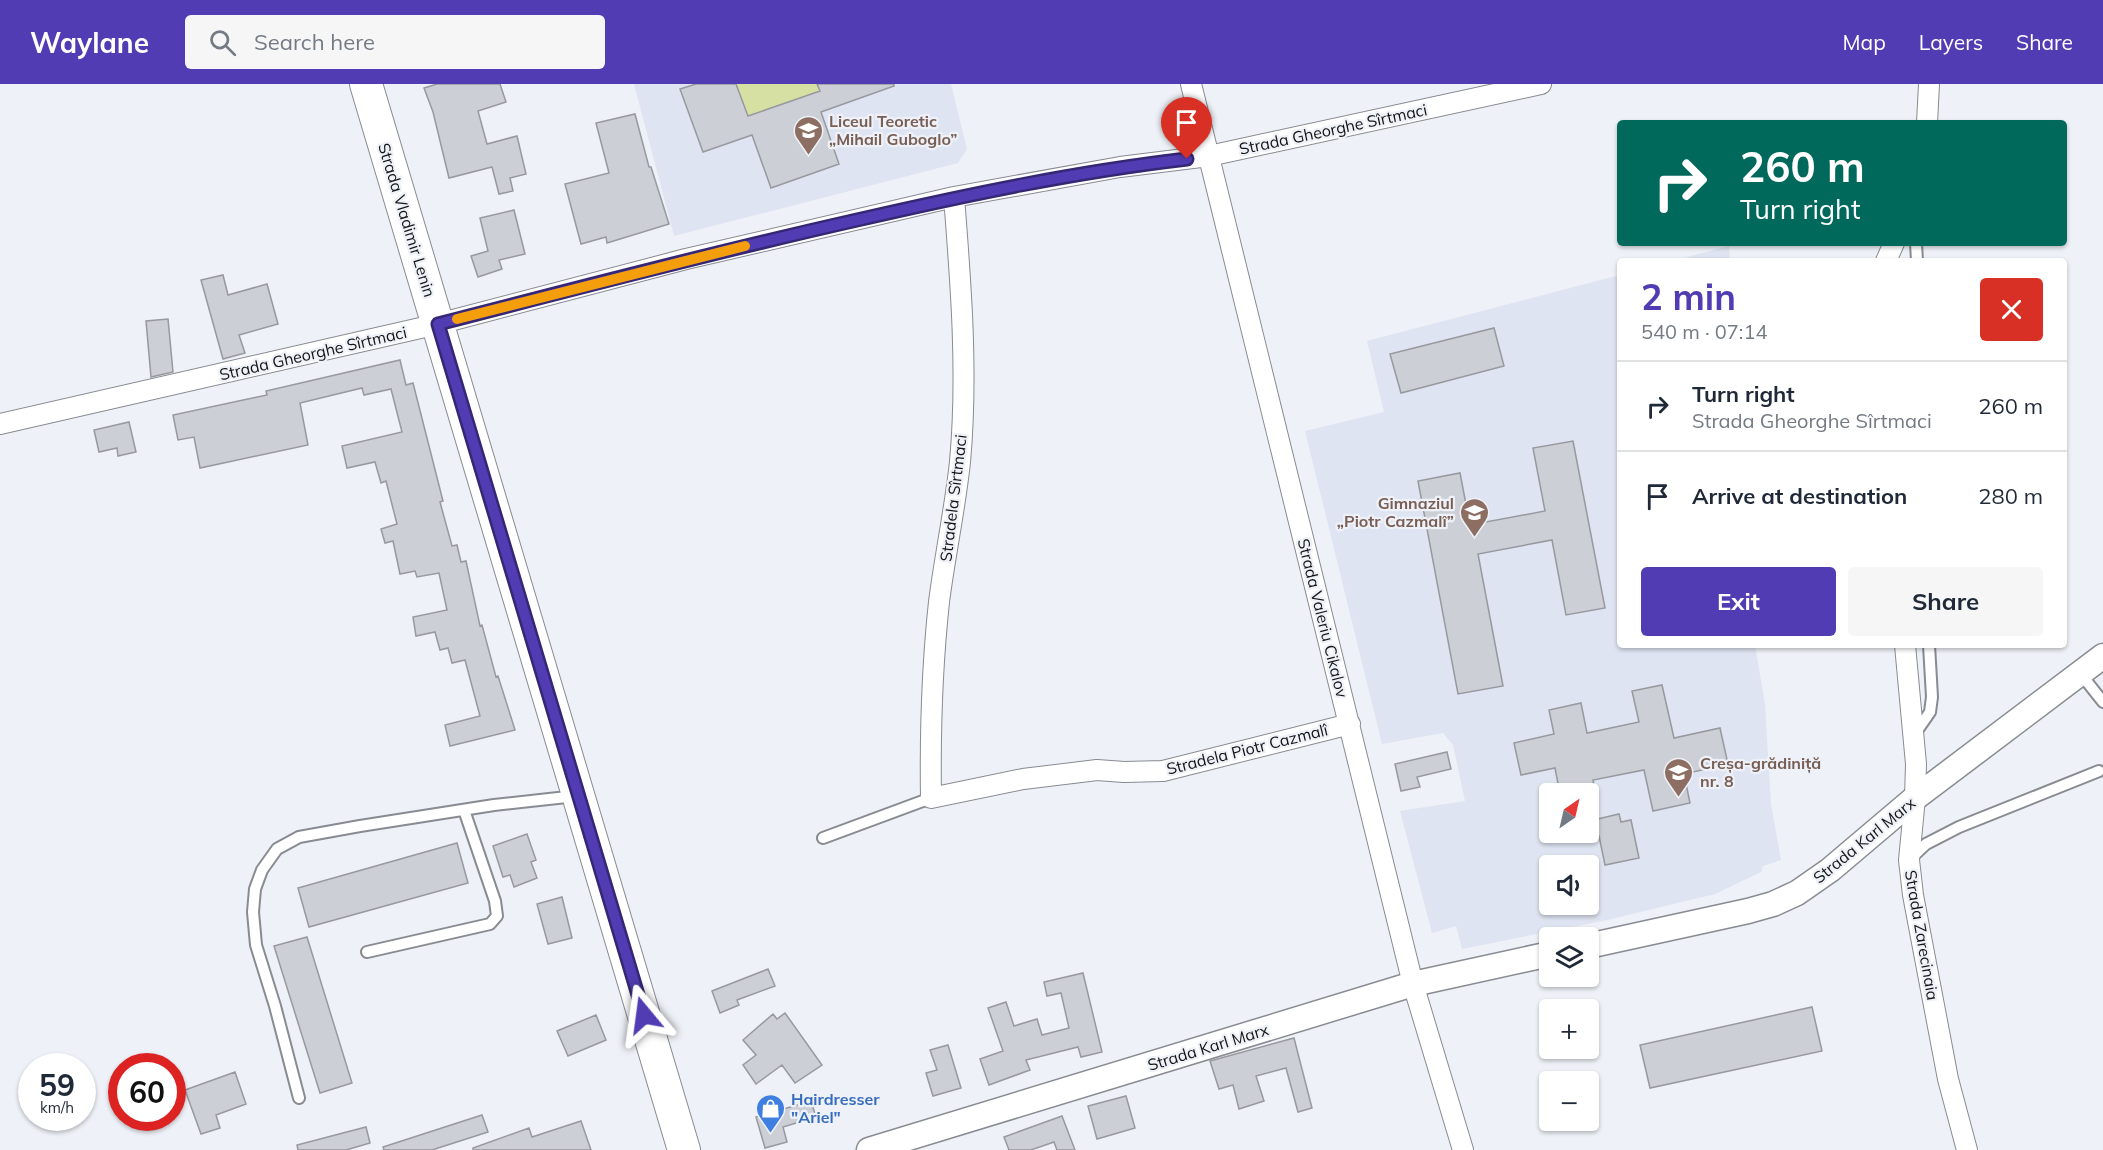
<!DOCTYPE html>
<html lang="en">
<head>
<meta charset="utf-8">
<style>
	:root { --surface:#fff; --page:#f6f6f7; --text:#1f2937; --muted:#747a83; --line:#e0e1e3; --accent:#523cb3 }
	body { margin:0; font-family:Mulish,sans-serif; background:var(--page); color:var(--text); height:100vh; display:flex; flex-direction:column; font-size:22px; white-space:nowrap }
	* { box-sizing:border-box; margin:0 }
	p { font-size:20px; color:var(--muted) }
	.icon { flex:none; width:33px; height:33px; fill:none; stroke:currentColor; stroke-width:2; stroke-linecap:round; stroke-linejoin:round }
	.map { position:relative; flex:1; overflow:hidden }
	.sheet { position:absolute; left:1617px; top:174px; width:450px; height:390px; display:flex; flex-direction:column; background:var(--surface); border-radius:6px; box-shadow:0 2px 4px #0004 }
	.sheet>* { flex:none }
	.hud { position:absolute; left:1617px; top:36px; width:450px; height:126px; border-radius:6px; box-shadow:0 2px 4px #0004; background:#00695c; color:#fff; overflow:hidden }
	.needle { width:39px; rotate:34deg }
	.buttons { position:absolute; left:1539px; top:699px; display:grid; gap:12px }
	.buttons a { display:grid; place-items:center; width:60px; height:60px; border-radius:6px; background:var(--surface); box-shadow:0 2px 4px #0004; font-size:30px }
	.speed { position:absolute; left:18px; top:969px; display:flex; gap:12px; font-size:30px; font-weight:700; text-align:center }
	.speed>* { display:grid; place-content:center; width:78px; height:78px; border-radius:50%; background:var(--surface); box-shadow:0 2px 4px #0004; line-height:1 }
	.speed small { font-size:15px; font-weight:400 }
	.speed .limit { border:9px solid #d22; background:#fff; color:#111 }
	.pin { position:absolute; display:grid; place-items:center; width:51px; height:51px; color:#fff; margin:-62px -26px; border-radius:50% 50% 50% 0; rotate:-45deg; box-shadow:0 0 6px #0007 }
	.pin .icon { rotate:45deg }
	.me { position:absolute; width:66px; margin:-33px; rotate:344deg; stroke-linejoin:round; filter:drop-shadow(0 0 4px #0008) }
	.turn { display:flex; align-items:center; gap:21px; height:126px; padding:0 24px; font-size:27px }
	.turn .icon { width:78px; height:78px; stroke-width:2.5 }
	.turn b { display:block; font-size:42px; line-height:51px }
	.round { display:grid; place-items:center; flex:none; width:63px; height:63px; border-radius:6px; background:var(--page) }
	.head { display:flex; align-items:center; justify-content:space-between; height:102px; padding:0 24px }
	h1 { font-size:36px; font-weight:700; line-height:45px; color:var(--accent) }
	.button { display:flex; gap:12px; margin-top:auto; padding:12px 24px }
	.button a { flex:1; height:69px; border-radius:6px; background:var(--accent); color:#fff; font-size:24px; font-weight:700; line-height:69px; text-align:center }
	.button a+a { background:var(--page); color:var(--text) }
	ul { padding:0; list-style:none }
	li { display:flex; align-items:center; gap:18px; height:90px; padding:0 24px; border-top:2px solid var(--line) }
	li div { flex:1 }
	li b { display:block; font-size:22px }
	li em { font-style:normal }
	header { display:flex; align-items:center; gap:36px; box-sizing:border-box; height:84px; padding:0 30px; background:var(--accent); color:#fff }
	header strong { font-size:28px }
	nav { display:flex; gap:33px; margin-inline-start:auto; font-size:21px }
	.search { width:420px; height:54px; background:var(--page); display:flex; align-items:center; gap:15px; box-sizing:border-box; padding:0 21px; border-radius:6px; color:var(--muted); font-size:22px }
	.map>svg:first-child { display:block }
</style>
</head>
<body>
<header>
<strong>Waylane</strong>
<div class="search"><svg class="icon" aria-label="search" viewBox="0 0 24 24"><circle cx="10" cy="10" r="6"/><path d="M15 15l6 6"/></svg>Search here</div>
<nav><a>Map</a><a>Layers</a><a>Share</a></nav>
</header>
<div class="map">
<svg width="2103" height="1066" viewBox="0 0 2103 1066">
	<rect width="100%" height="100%" fill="#eef1f7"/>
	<path fill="#dee4f1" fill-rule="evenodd" d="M634 0H951L967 65 958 79 674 152Z
		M1729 162 1730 177H1672Z
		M1620 191V561H1755L1765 620 1771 720 1781 776 1763 782 1761 788 1715 810 1607 836 1462 865 1456 842 1432 849 1400 727 1465 717 1453 661 1443 649 1382 660 1305 347 1384 328 1367 257ZM1550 710H1588V748H1550ZM1550 782H1588V820H1550Z"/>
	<path fill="#d7e0a3" d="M736 0H817L820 7 748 32Z"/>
	<path fill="#cdcfd6" stroke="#97999f" stroke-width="1.5" d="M437 0H500L506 18 478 27 487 60 517 52 526 90 510 94 513 107 499 110 492 83 449 94 433 28 424 4Z
		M696 0H736L748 32 820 7 817 0H894V2L821 28 839 80 771 104 752 51 703 68 680 5Z
		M635 30 649 83H651L669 140 607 159 606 153 581 160 565 100 609 89 596 39Z
		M514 126 525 170 499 176 502 185 478 193 471 172 488 167 480 134Z
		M223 191 228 211 267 200 278 240 239 251 245 269 223 275 201 196Z
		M168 235 173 288 151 293 146 237Z
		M1494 244 1504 282 1401 309 1390 270Z
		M400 276 406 301 413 299 443 417 440 418 452 462 457 461 461 478 466 477 480 542 482 541 496 593 498 592 515 646 450 662 445 641 480 632 465 576 452 579 448 564 440 566 435 548 416 552 413 533 447 526 439 489 417 493 415 487 400 490 393 457 385 459 381 445 397 440 386 397 381 399 375 378 347 384 342 362 402 348 391 305 364 311 362 304 300 319 308 361 200 384 194 353 178 356 173 331 267 311 266 307Z
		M129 338 136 368 118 372 117 364 99 368 94 346Z
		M1573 357 1605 524 1566 531 1552 456 1478 470 1503 602 1458 610 1418 397 1460 389 1470 441 1545 427 1533 364Z
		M1662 601 1674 654 1720 644 1728 680 1684 690 1690 719 1653 727 1644 686 1593 696 1596 710H1560L1555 684 1521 691 1514 659 1554 650 1549 626 1581 619 1587 649 1639 638 1632 607Z
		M1447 668 1451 685 1417 693 1420 703 1401 707 1395 680Z
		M1619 730 1621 738 1631 736 1639 774 1605 781 1599 752 1593 754 1589 737Z
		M527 750 536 776 531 778 537 794 514 803 510 791 503 793 493 762Z
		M457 759 468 799 309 843 298 804Z
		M562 813 572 854 548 860 537 820Z
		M307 853 352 999 320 1009 274 862Z
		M768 885 775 902 737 916 739 921 720 929 712 907Z
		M1083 889 1102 968 1081 973 1078 963 1026 976 1030 986 989 1001 980 975 1003 967 988 924 1006 918 1014 942 1037 935 1042 951 1069 944 1061 909 1047 912 1044 898Z
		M1812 923 1822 967 1650 1004 1640 961Z
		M785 929 822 981 795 999 782 981 756 1000 743 981 756 971 743 956 773 930 777 935Z
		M596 931 606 956 568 972 557 947Z
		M1294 954 1312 1024 1298 1028 1286 984 1256 992 1264 1017 1239 1025 1233 1001 1219 1005 1210 977Z
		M948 961 961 1004 933 1012 926 989 937 986 930 966Z
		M235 988 246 1020 216 1031 220 1044 201 1050 185 1006Z
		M1126 1012 1135 1044 1097 1055 1088 1022Z
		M811 1017 816 1033 783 1043 787 1058 765 1064 756 1033Z
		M482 1031 488 1048 432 1066H384L383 1063Z
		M1062 1032 1075 1066H1057L1054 1058 1031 1066H1009L1004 1053Z
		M581 1037 591 1066H473V1064L529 1044 532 1053Z
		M366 1043 370 1059 346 1066H298L297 1061Z"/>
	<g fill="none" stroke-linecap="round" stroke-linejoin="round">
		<defs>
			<path id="service" d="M1916 159 1917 177
				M2080 589 2103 618
				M1914 651 1930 628 1932 613 1929 561
				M823 754 931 714
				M1910 775 1926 760 1959 743 2099 687
				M367 868 490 840 497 832 495 817 464 726
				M299 1014 275 922 256 861 253 828 255 805 262 786 277 765 299 753 360 742 494 721 576 712"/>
			<path id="minor" d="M1191 0 1413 900 1463 1066
				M1927 39 1929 0
				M954 113C961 201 968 290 960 378 955 425 945 471 939 518 932 583 930 648 931 714L1023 695 1097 686 1124 688 1163 687 1350 640
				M1886 177 1894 159
				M0 340 438 240 686 175 954 113 1120 83 1209 72 1541 0
				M1905 561 1916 680 1915 714 1909 776 1913 811 1948 995 1967 1066"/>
			<path id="tertiary" d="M1588 862 1748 827 1773 820 1797 809 1830 786 1915 714 2103 572
				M869 1066 1413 900 1550 870"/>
			<path id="primary" d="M366 0 684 1066"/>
		</defs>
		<use href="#service" stroke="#888b91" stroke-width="14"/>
		<use href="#minor" stroke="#888b91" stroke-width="22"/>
		<use href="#tertiary" stroke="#888b91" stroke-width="27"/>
		<use href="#primary" stroke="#888b91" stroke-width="34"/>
		<use href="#service" stroke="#fff" stroke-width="10"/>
		<use href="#minor" stroke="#fff" stroke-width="20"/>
		<use href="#tertiary" stroke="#fff" stroke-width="24"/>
		<use href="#primary" stroke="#fff" stroke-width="32"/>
	</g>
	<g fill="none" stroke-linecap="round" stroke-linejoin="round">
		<defs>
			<path id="route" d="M644 931 438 240C577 204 716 168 857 136 966 111 1075 88 1187 75"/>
		</defs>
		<use href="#route" stroke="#352774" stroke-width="15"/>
		<use href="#route" stroke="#523cb3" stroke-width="10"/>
		<path stroke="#f59e0b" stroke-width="10" d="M457 235 745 162"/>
	</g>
	<defs>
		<symbol id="school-pin" viewBox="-11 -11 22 30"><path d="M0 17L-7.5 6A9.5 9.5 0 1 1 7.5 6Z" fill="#8d6e63" stroke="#eef1f7"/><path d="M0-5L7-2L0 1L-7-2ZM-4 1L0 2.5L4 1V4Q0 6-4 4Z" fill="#fff"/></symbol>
		<symbol id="shop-pin" viewBox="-11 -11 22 30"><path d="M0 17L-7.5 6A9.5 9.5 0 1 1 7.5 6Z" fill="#3f7fe0" stroke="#eef1f7"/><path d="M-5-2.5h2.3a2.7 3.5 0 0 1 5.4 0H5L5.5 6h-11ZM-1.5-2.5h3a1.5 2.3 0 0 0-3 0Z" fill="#fff"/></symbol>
	</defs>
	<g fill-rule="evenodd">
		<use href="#school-pin" x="792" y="30" width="33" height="45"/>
		<use href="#school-pin" x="1458" y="412" width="33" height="45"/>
		<use href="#school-pin" x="1662" y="672" width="33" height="45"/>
		<use href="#shop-pin" x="754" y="1008" width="33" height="45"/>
	</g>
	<g text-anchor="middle" stroke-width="4.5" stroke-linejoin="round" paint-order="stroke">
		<g font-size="16" font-weight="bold" fill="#785e54" stroke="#eef1f7" text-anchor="start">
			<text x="829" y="43">Liceul Teoretic<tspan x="829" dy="18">„Mihail Guboglo”</tspan></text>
			<text x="1454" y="425" text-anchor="end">Gimnaziul<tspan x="1454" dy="18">„Piotr Cazmalî”</tspan></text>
			<text x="1700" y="685">Creșa-grădiniță<tspan x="1700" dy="18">nr. 8</tspan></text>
		</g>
		<g font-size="16" fill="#131416" stroke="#eef1f7">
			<text transform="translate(1333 45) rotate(-12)" y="6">Strada Gheorghe Sîrtmaci</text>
			<text transform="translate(407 136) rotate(73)" y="6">Strada Vladimir Lenin</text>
			<text transform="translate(313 269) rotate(-13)" y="6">Strada Gheorghe Sîrtmaci</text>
			<text transform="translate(953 414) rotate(-83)" y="6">Stradela Sîrtmaci</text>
			<text transform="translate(1323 534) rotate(76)" y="6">Strada Valeriu Cikalov</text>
			<text transform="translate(1247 665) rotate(-14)" y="6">Stradela Piotr Cazmalî</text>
			<text transform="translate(1864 756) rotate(-39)" y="6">Strada Karl Marx</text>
			<text transform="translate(1922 851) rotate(80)" y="6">Strada Zarecinaia</text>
			<text transform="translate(1208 963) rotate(-17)" y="6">Strada Karl Marx</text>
		</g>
		<g font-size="16" font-weight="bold" fill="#366cbe" stroke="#eef1f7" text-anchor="start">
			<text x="791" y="1021">Hairdresser<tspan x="791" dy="18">"Ariel"</tspan></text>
		</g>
	</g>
</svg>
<div class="buttons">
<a><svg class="needle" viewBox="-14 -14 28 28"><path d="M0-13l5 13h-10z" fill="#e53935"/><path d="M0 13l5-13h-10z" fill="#747a83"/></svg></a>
<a><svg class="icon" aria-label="sound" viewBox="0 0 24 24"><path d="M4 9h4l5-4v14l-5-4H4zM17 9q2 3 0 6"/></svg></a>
<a><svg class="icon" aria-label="layers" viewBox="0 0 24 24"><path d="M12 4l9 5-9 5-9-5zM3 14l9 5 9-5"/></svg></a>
<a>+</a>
<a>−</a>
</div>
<div class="speed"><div>59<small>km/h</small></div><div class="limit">60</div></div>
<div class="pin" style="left:1187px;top:75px;background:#d93025"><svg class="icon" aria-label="arrive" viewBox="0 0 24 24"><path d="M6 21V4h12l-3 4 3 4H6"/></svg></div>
<svg class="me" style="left:644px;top:931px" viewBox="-20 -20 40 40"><path d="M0-17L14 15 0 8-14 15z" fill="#523cb3" stroke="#fff" stroke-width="4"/></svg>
<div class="hud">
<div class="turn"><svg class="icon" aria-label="right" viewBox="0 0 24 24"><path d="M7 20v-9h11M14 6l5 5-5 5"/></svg><div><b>260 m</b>Turn right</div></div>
</div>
<section class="sheet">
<div class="head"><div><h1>2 min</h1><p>540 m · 07:14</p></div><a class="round" style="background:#d93025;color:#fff"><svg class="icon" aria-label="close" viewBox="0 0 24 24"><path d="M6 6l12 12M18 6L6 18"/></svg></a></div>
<ul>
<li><svg class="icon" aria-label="right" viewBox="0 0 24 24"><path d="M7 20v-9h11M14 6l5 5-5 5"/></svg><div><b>Turn right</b><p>Strada Gheorghe Sîrtmaci</p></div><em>260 m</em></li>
<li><svg class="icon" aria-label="arrive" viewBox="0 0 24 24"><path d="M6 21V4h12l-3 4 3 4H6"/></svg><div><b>Arrive at destination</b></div><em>280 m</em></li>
</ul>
<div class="button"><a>Exit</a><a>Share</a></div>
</section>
</div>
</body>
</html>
